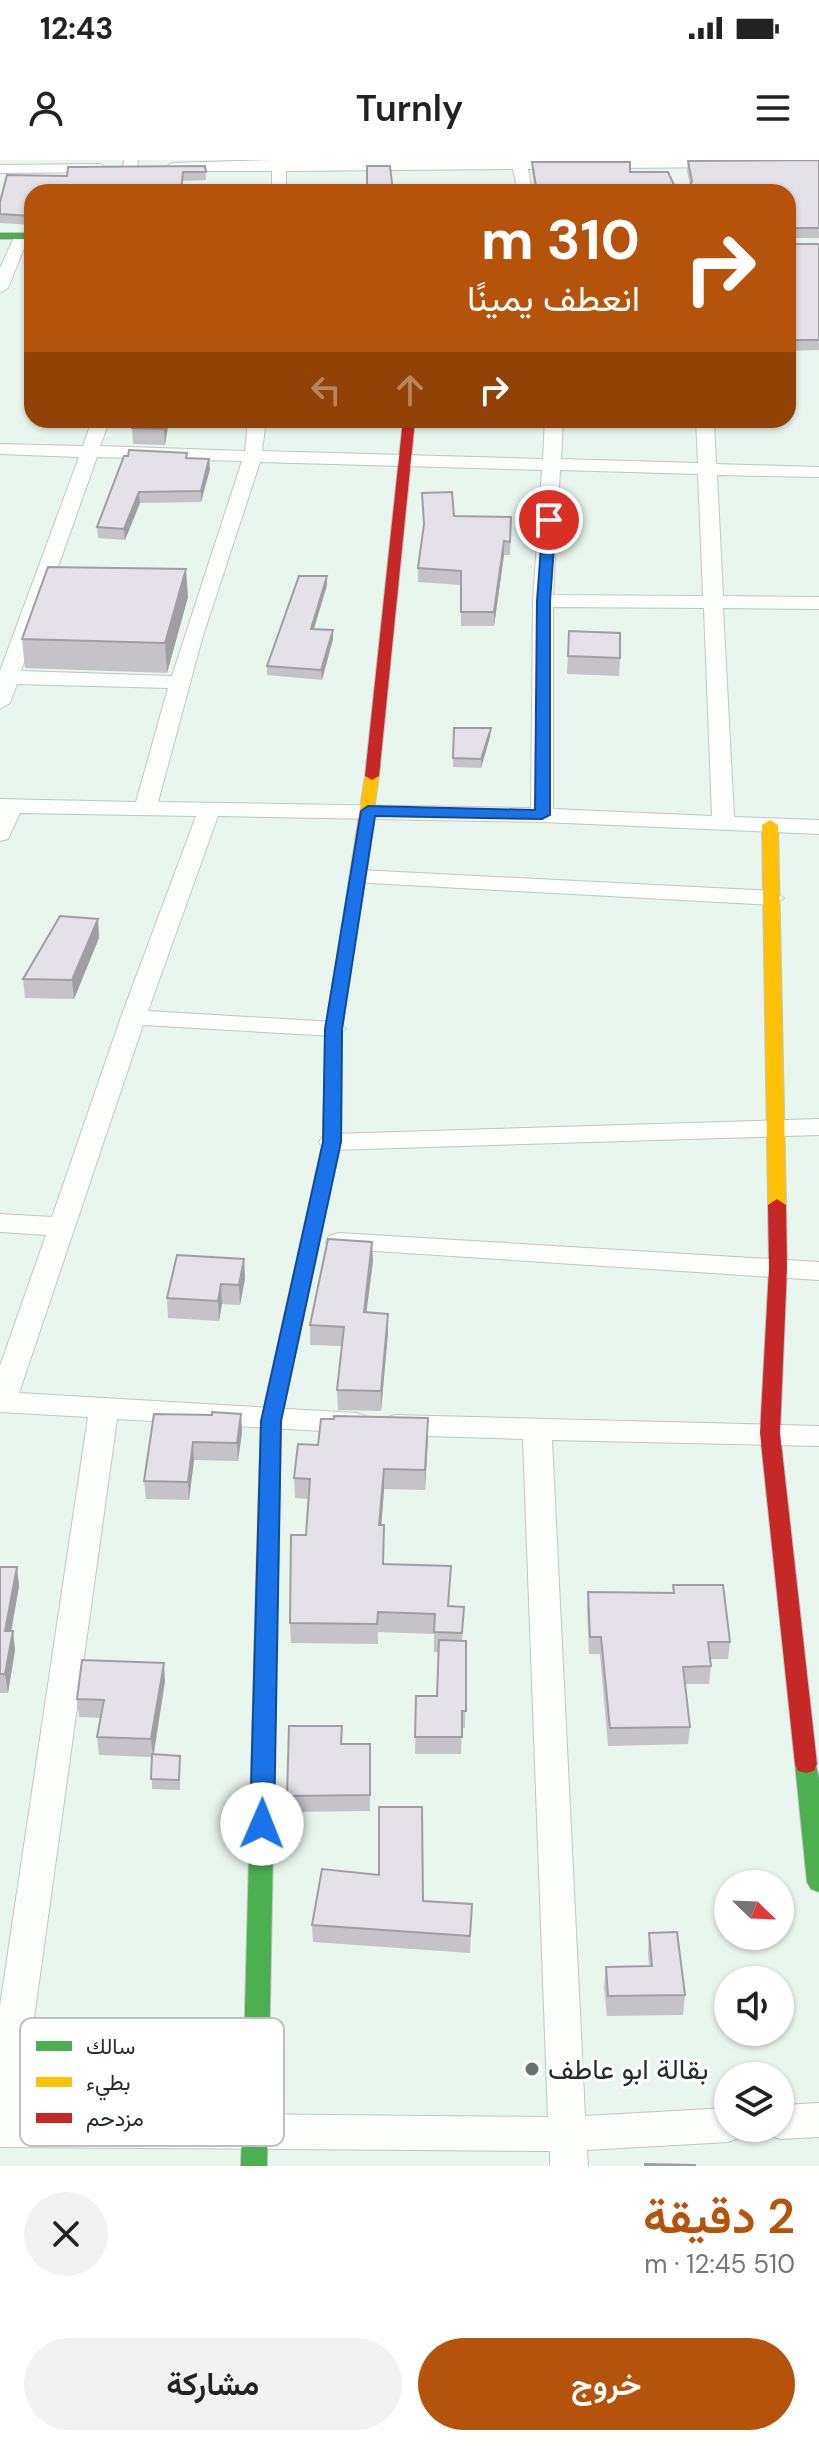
<!DOCTYPE html>
<html lang="ar">
<head>
<meta charset="utf-8">
<style>
	:root { --surface:#fff; --page:#f2f2f2; --text:#222; --muted:#767676; --accent:#b45309 }
	body { margin:0; font-family:"DM Sans",Vazirmatn,sans-serif; background:var(--page); color:var(--text); direction:rtl; height:100vh; display:flex; flex-direction:column; font-size:30px; white-space:nowrap }
	* { box-sizing:border-box; margin:0 }
	p { font-size:26px; color:var(--muted) }
	.icon { flex:none; width:44px; height:44px; fill:none; stroke:currentColor; stroke-width:2; stroke-linecap:round; stroke-linejoin:round }
	.map { position:relative; height:2006px; overflow:hidden; direction:ltr }
	.details { display:flex; flex-direction:column; background:var(--surface); flex:1 }
	.details>* { flex:none }
	.top-card { position:absolute; left:24px; top:24px; width:772px; height:244px; border-radius:24px; box-shadow:0 2px 6px #0004; direction:rtl; background:#b45309; color:#fff; overflow:hidden }
	.needle { width:52px; rotate:113deg }
	.fabs { position:absolute; left:714px; top:1710px; display:grid; gap:16px }
	.fabs a { display:grid; place-items:center; width:80px; height:80px; border-radius:50%; background:var(--surface); box-shadow:0 2px 6px #0004; font-size:40px }
	.pin { position:absolute; display:grid; place-items:center; width:68px; height:68px; color:#fff; margin:-34px; border:4px solid #fff; border-radius:50%; box-shadow:0 2px 8px #0007 }
	.me { position:absolute; width:88px; margin:-44px; rotate:1deg; stroke-linejoin:round; filter:drop-shadow(0 0 6px #0008) }
	.turn { display:flex; align-items:center; gap:28px; height:168px; padding:0 24px; font-size:36px }
	.turn .icon { width:104px; height:104px; stroke-width:2.5 }
	.turn b { display:block; font-size:56px; line-height:68px }
	.lanes { display:flex; align-items:center; height:76px; padding:0 24px; background:#0003; justify-content:center; gap:40px; direction:ltr }
	.lanes .off { opacity:.35 }
	.round { display:grid; place-items:center; flex:none; width:84px; height:84px; border-radius:42px; background:var(--page) }
	.summary { display:flex; align-items:center; justify-content:space-between; height:136px; padding:0 24px }
	h1 { font-size:48px; font-weight:600; line-height:60px; color:var(--accent) }
	.primary-button { display:flex; gap:16px; margin-top:auto; padding:16px 24px }
	.primary-button a { flex:1; height:92px; border-radius:48px; background:var(--accent); color:#fff; font-size:32px; font-weight:600; line-height:92px; text-align:center }
	.primary-button a+a { background:var(--page); color:var(--text) }
	.status { display:flex; justify-content:space-between; align-items:center; height:56px; padding:0 40px; background:var(--surface); direction:ltr }
	.status svg { height:22px; fill:currentColor }
	header { display:flex; justify-content:space-between; align-items:center; height:104px; padding:0 24px; background:var(--surface); font-size:36px; font-weight:600 }
	.map>svg:first-child { display:block }
</style>
</head>
<body>
<div class="status"><b>12:43</b><svg viewBox="0 0 49 12"><path d="M0 12V9h3v3zM5 12V6h3v6zM10 12V3h3v9zM15 12V0h3v12zM26 1h20v11H26zM47 4h2v5h-2z"/></svg></div>
<header><svg class="icon" aria-label="menu" viewBox="0 0 24 24"><path d="M4 6h16M4 12h16M4 18h16"/></svg>Turnly<svg class="icon" aria-label="person" viewBox="0 0 24 24"><circle cx="12" cy="8" r="4"/><path d="M4 21q1-7 8-7t8 7"/></svg></header>
<div class="map">
<svg width="819" height="2006" viewBox="0 0 819 2006">
	<rect width="100%" height="100%" fill="#e9f6ed"/>
	<g fill="none" stroke-linecap="round" stroke-linejoin="round">
		<defs>
			<path id="street" d="M124 0H138L134 32H120Z
				M272 0H725L727 3 720 7 528 9 532 32H518L513 9 286 11V32H272V11H172L165 7 172 3Z
				M0 5 100 4 107 8 100 12 0 13Z
				M16 73 29 76 8 128 0 133V108Z
				M92 260H110L100 286 245 291 248 260H266L262 291 543 299 545 260H563L561 299 698 303 696 260H714L716 304 819 307V317L717 315 723 436 819 437V449L723 448 734 657 819 660V674L542 662 218 656 148 851 334 862 346 869 334 876 143 865 19 1233 356 1253 366 1256 370 1263 366 1270 356 1273 117 1259 21 1952 548 1957 523 1279 395 1275 385 1272 381 1265 385 1258 395 1255 819 1266V1286L552 1280 585 1956 728 1948V1968H745L741 1977 728 1982 587 1990 588 2006H550V1991L0 1987V1846L88 1257 0 1252V1206L46 1075 0 1072V1054L52 1057 121 857 196 656 20 653 8 679 0 681V639L136 642 168 528 17 524 10 543 0 549V511L79 297 0 294V284L83 286ZM97 297 242 301 172 516 21 511ZM260 302 542 310 533 441 531 648 158 642 202 479ZM560 310 698 314 703 436 553 435ZM553 447 704 448 712 656 553 649Z
				M360 710 773 731 784 738 773 745 352 722 349 717Z
				M819 959V975L332 990 323 988 319 982 323 976 332 974Z
				M339 1073 819 1102V1120L329 1088 326 1082 329 1076Z
				M819 1943V1977L780 1979 767 1974 764 1968H780V1945Z"/>
			<path id="fast" d="M0 73H32V79H0Z
				M267 1414 275 1416 278 1422 267 2006H241L256 1422 259 1416Z
				M806 1595 814 1597 819 1618V1732L811 1729 807 1722 795 1604 798 1597Z"/>
			<path id="slow" d="M372 612 379 616 342 869 341 982 318 1086 309 1092 300 1086 323 982 326 869 365 616Z
				M770 660 778 665 786 1045 777 1051 768 1045 762 665Z"/>
			<path id="jam" d="M403 260H415L379 616 372 620 365 616Z
				M777 1039 786 1045 787 1108 780 1273 817 1604 814 1611 806 1613 798 1611 795 1604 760 1273 769 1108 768 1045Z
				M309 1080 318 1086 281 1261 278 1422 275 1428 267 1430 259 1428 256 1422 261 1261 300 1086Z"/>
		</defs>
		<use href="#street" stroke="#bec8c0" stroke-width="2"/>
		<use href="#fast" stroke="#bec8c0" stroke-width="2"/>
		<use href="#slow" stroke="#bec8c0" stroke-width="2"/>
		<use href="#jam" stroke="#bec8c0" stroke-width="2"/>
		<use href="#street" fill="#fcfefc" fill-rule="evenodd"/>
		<use href="#fast" fill="#4caf50" fill-rule="evenodd"/>
		<use href="#slow" fill="#ffc107" fill-rule="evenodd"/>
		<use href="#jam" fill="#c62828" fill-rule="evenodd"/>
	</g>
	<path fill="#c5c2c8" d="M819 0V78H788V32H535L532 12V2L630 12 674 25H690L687 11 688 1Z
		M205 6 206 20 183 21 182 32H32V65L0 63V42L7 15 67 16 68 7Z
		M788 84H819V190L788 191Z
		M133 260H169L165 285 133 284 132 268Z
		M124 296 209 299 210 309 201 342 140 343 125 380 98 378 97 367Z
		M422 333 454 356 511 357 510 395H504L494 466H461V425L418 422V408L424 369Z
		M327 425 314 469 333 470V479L322 520 267 515V506Z
		M188 437 167 513 25 508 22 479Z
		M569 471 620 498 619 516 567 514Z
		M454 568H491L490 577 481 608 453 607Z
		M98 759 99 778 74 839 25 838 23 819Z
		M244 1099 245 1119 240 1145 222 1144 219 1161 168 1158 167 1138Z
		M373 1101 366 1152 388 1154V1173L381 1251 338 1250 337 1230 342 1186 310 1185V1165Z
		M241 1254 242 1272 238 1301 194 1300 189 1340 146 1339 144 1321 212 1255Z
		M428 1278 425 1330 384 1329 381 1365H384V1404L449 1446 464 1447 462 1481H466L465 1568H462L461 1594H415L416 1536H437L439 1492H434V1474L378 1472V1484L291 1483 290 1463 306 1375 308 1339 295 1338 294 1318 318 1285Z
		M0 1407H17L19 1426 11 1471H13L15 1490 8 1533H0Z
		M673 1425 730 1482 728 1499H710L711 1506 709 1524H685L690 1567 688 1584 608 1586 600 1494H589L587 1449 588 1432 673 1433Z
		M165 1521 154 1594 180 1596V1630L152 1629V1597L99 1595 97 1577 101 1558 79 1557 77 1539Z
		M342 1584H370V1651L288 1652 287 1636Z
		M379 1715 423 1741 472 1744 470 1793 313 1782 312 1765Z
		M649 1773 685 1835 683 1855 607 1856 604 1827 606 1807 649 1806 648 1793Z"/>
	<path fill="#a09ea3" d="M166 260H169L165 285 164 269Z
		M209 299 210 309 201 342V331Z
		M139 332 140 343 125 380 124 369Z
		M504 381V395L494 466V452Z
		M186 409 188 437 167 513 165 483Z
		M327 416V425L311 478V469Z
		M333 470V479L322 520 321 510Z
		M491 568 490 577 481 608V599Z
		M98 759 99 778 74 839 72 820Z
		M372 1082 373 1101 364 1172V1152Z
		M244 1099 245 1119 240 1145 239 1125Z
		M221 1124 222 1144 219 1161 218 1141Z
		M388 1154V1173L381 1251V1231Z
		M241 1254 242 1272 238 1301 237 1283Z
		M428 1258V1278L425 1330V1310Z
		M193 1282 194 1300 189 1340 188 1322Z
		M384 1309V1329L380 1385 379 1365Z
		M17 1407 19 1426 8 1490 5 1471Z
		M13 1471 15 1490 8 1533 5 1514Z
		M164 1503 165 1521 153 1597 151 1579Z"/>
	<path fill="#e5e1e9" stroke="#a09ea3" stroke-width="2" d="M819 0V68H788V32H537L532 2H630V12H668L674 25H690L692 21 688 1Z
		M205 6 206 12H183L181 32H32V56L0 54V42L7 15 67 16 68 7Z
		M367 6H390L393 32H367Z
		M788 84H819V180H788Z
		M133 260H166L164 269 132 268Z
		M129 290 187 293 186 298 209 299 201 331 139 332 124 369 97 367 124 296H128Z
		M452 332 454 356 511 357 510 382 504 381 494 452H461V411L418 408 424 364 422 333Z
		M48 407 186 409 165 483 22 479Z
		M299 416H327L311 469 333 470 321 510 267 506Z
		M569 471 620 473V498L568 496Z
		M454 568H491L481 599 453 598Z
		M60 756 98 759 72 820 23 819Z
		M328 1079 372 1082 364 1152 388 1154 381 1231 337 1230 344 1167 310 1165Z
		M177 1095 244 1099 239 1125 221 1124 218 1141 167 1138Z
		M212 1252 241 1254 237 1283 193 1282 188 1322 144 1321 154 1254 212 1255Z
		M334 1256 428 1258 425 1310 384 1309 379 1365H384L383 1404 451 1406 448 1446 464 1447 462 1473 434 1472 435 1454 378 1452 377 1464 290 1463 291 1375H306L310 1319 294 1318 298 1284 318 1285 321 1259H334Z
		M0 1407H17L5 1471H13L5 1514H0Z
		M673 1425H723L730 1482H708L711 1506 683 1507 690 1567 610 1568 601 1477H590L588 1432 674 1433Z
		M439 1480 466 1481V1551H462V1577H415L416 1536H437Z
		M82 1500 164 1503 151 1579 97 1577 104 1540 77 1539Z
		M289 1566H342L341 1584H370V1635L287 1636Z
		M152 1594 180 1596 179 1620 151 1619Z
		M379 1647H422L423 1741 472 1744 470 1776 312 1765 322 1709 379 1715Z
		M677 1772 685 1835 608 1836 606 1807 652 1806 649 1773Z
		M645 2004 695 2005V2006H645Z"/>
	<path fill="#1a73e8" stroke="#114b97" stroke-width="2" d="M549 356 556 360 550 441V655L542 659 375 656 342 869 341 982 281 1261 274 1664 270 1671 262 1674 253 1671 250 1664 261 1261 323 982 325 869 361 651 368 646 535 650 537 441 543 360Z"/>
	<circle fill="#69736c" stroke="#fff" stroke-width="3" cx="532" cy="1909" r="8"/>
	<g text-anchor="middle" stroke-width="6" stroke-linejoin="round" paint-order="stroke">
		<g font-size="28" fill="#242d26" stroke="#fff" text-anchor="start">
			<text x="548" y="1919">بقالة ابو عاطف</text>
		</g>
	</g>
	<rect x="20" y="1858" width="264" height="128" rx="12" fill="#fff" stroke="#bdc0be" stroke-width="2"/>
	<rect x="36" y="1881" width="36" height="10" fill="#4caf50"/>
	<rect x="36" y="1917" width="36" height="10" fill="#ffc107"/>
	<rect x="36" y="1953" width="36" height="10" fill="#c62828"/>
	<g font-size="22" fill="#242d26">
		<text x="86" y="1894">سالك</text>
		<text x="86" y="1930">بطيء</text>
		<text x="86" y="1966">مزدحم</text>
	</g>
</svg>
<div class="fabs">
<a><svg class="needle" viewBox="-14 -14 28 28"><path d="M0-13l5 13h-10z" fill="#e53935"/><path d="M0 13l5-13h-10z" fill="#767676"/></svg></a>
<a><svg class="icon" aria-label="sound" viewBox="0 0 24 24"><path d="M4 9h4l5-4v14l-5-4H4zM17 9q2 3 0 6"/></svg></a>
<a><svg class="icon" aria-label="layers" viewBox="0 0 24 24"><path d="M12 4l9 5-9 5-9-5zM3 14l9 5 9-5"/></svg></a>
</div>
<div class="pin" style="left:549px;top:360px;background:#d93025"><svg class="icon" aria-label="arrive" viewBox="0 0 24 24"><path d="M6 21V4h12l-3 4 3 4H6"/></svg></div>
<svg class="me" style="left:262px;top:1664px" viewBox="-20 -20 40 40"><circle r="19" fill="#fff"/><path d="M0-13L10 11 0 6-10 11z" fill="#1a73e8"/></svg>
<div class="top-card">
<div class="turn"><svg class="icon" aria-label="right" viewBox="0 0 24 24"><path d="M7 20v-9h11M14 6l5 5-5 5"/></svg><div><b>310 m</b>انعطف يمينًا</div></div>
<div class="lanes"><svg class="icon off" aria-label="left" viewBox="0 0 24 24"><path d="M17 20v-9H6M10 6l-5 5 5 5"/></svg><svg class="icon off" aria-label="ahead" viewBox="0 0 24 24"><path d="M12 20V5M6 11l6-6 6 6"/></svg><svg class="icon" aria-label="right" viewBox="0 0 24 24"><path d="M7 20v-9h11M14 6l5 5-5 5"/></svg></div>
</div>
</div>
<section class="details">
<div class="summary"><div><h1>2 دقيقة</h1><p>510 m · 12:45</p></div><a class="round"><svg class="icon" aria-label="close" viewBox="0 0 24 24"><path d="M6 6l12 12M18 6L6 18"/></svg></a></div>
<div class="primary-button"><a>خروج</a><a>مشاركة</a></div>
</section>
</body>
</html>
